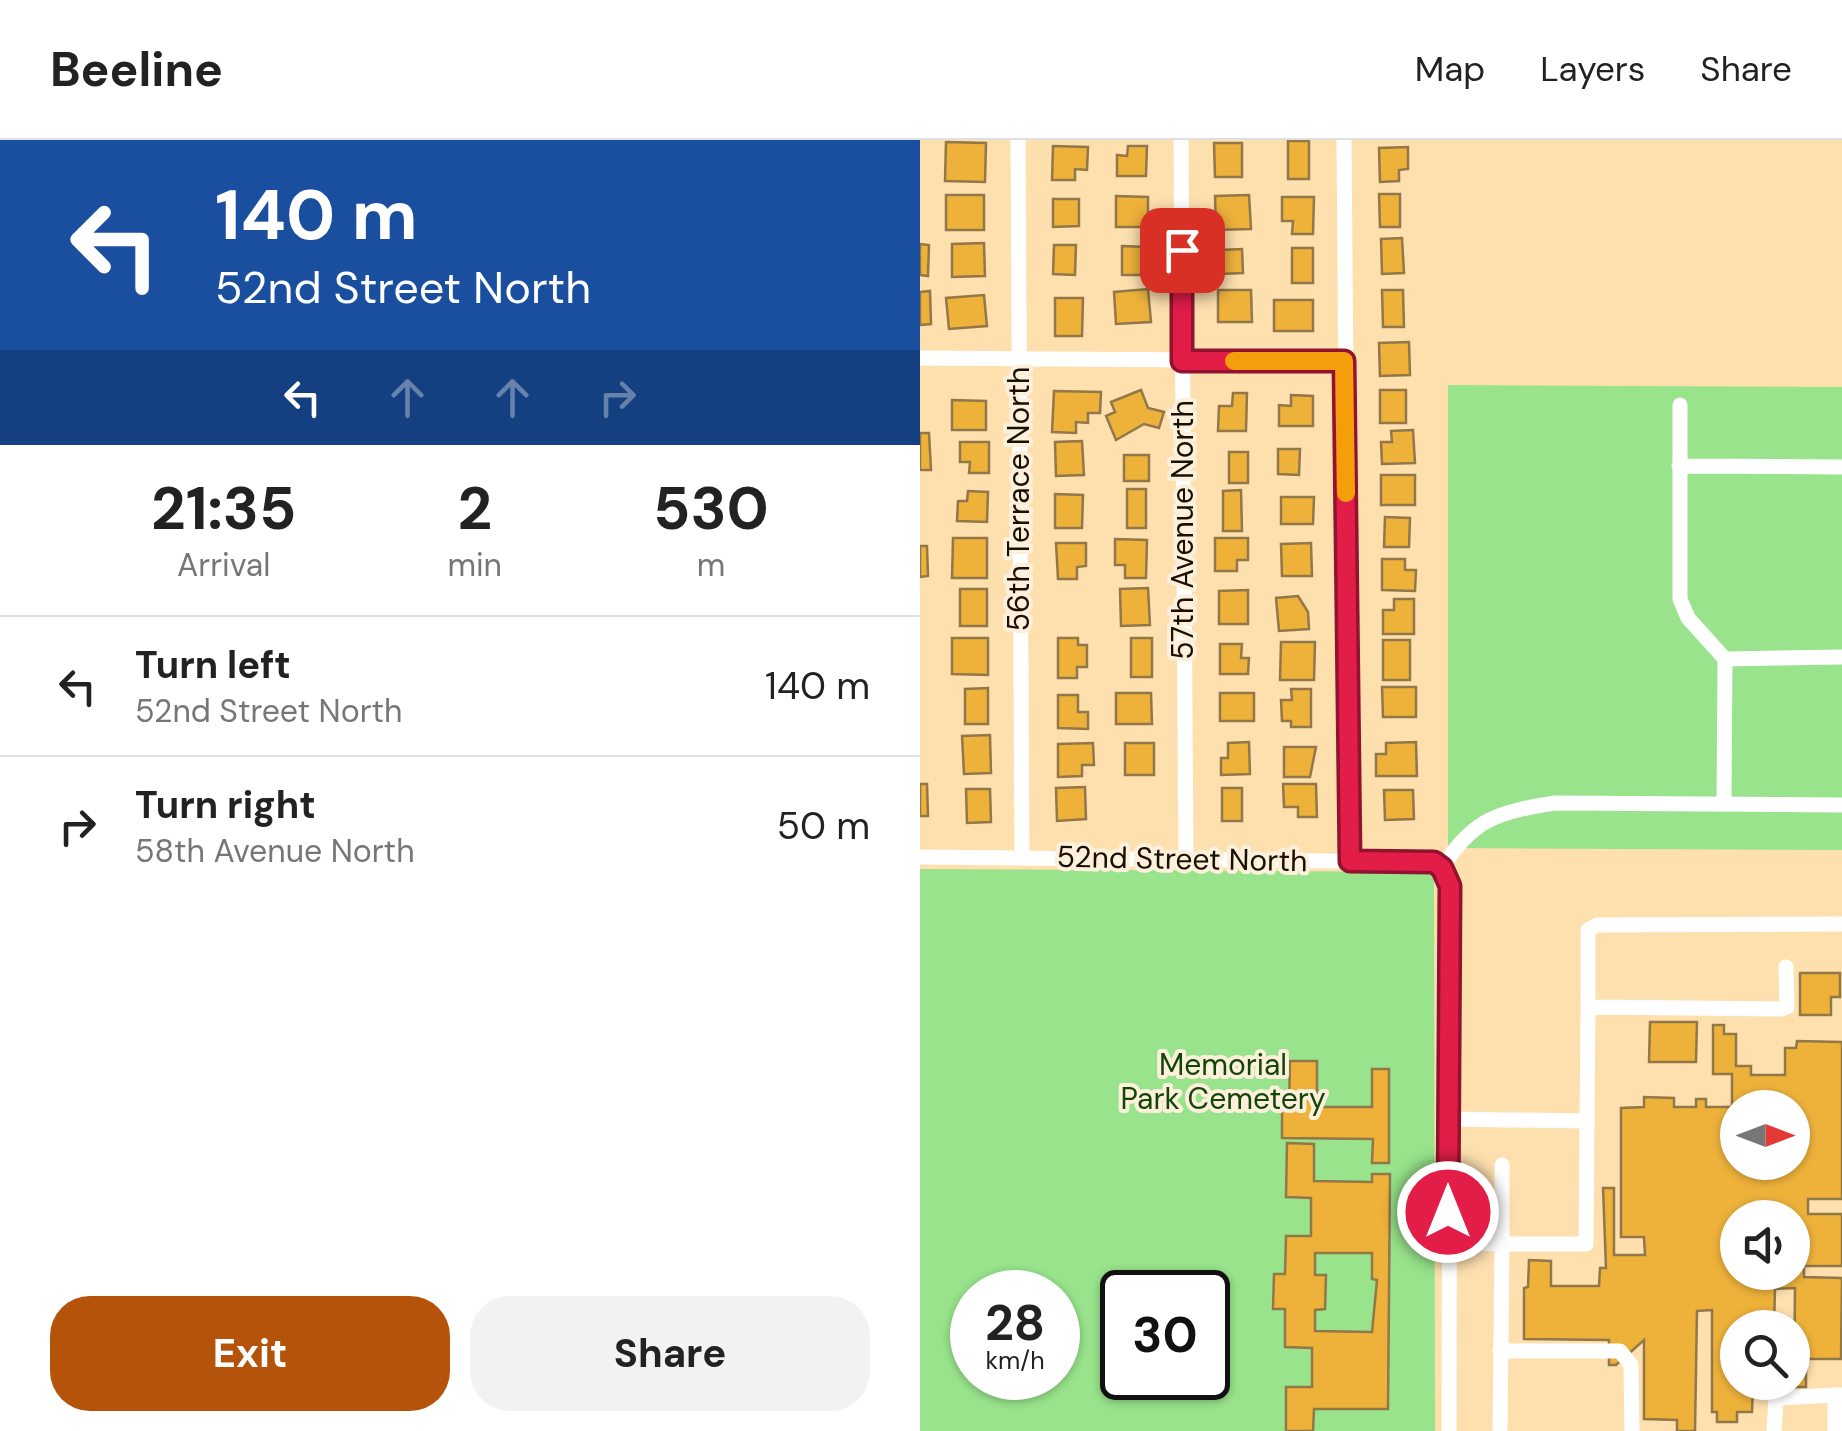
<!DOCTYPE html>
<html lang="en">
<head>
<meta charset="utf-8">
<style>
	:root { --surface:#fff; --page:#f2f2f2; --text:#222; --muted:#767676; --line:#e0e0e0; --accent:#b45309 }
	body { margin:0; font-family:"DM Sans",sans-serif; background:var(--page); color:var(--text); height:100vh; display:flex; flex-direction:column; font-size:38px; white-space:nowrap }
	* { box-sizing:border-box; margin:0 }
	p { font-size:32px; color:var(--muted) }
	.icon { flex:none; width:55px; height:55px; fill:none; stroke:currentColor; stroke-width:2; stroke-linecap:round; stroke-linejoin:round }
	.map { position:relative; flex:1; overflow:hidden }
	.drawer { display:flex; flex-direction:column; background:var(--surface); width:920px }
	.drawer>* { flex:none }
	.guide { background:#1a4fa0; color:#fff; overflow:hidden }
	.needle { width:65px; rotate:90deg }
	.buttons { position:absolute; left:800px; top:950px; display:grid; gap:20px }
	.buttons a { display:grid; place-items:center; width:90px; height:90px; border-radius:50%; background:var(--surface); box-shadow:0 2px 8px #0004; font-size:50px }
	.speed { position:absolute; left:30px; top:1130px; display:flex; gap:20px; font-size:50px; font-weight:700; text-align:center }
	.speed>* { display:grid; place-content:center; width:130px; height:130px; border-radius:50%; background:var(--surface); box-shadow:0 2px 8px #0004; line-height:1 }
	.speed small { font-size:25px; font-weight:400 }
	.speed .limit { border:5px solid #111; border-radius:15px; background:#fff; color:#111 }
	.pin { position:absolute; display:grid; place-items:center; width:85px; height:85px; color:#fff; margin:-42px; border-radius:20px; box-shadow:0 5px 15px #0006 }
	.me { position:absolute; width:110px; margin:-55px; rotate:0deg; stroke-linejoin:round; filter:drop-shadow(0 0 8px #0008) }
	.turn { display:flex; align-items:center; gap:35px; height:210px; padding:0 50px; font-size:45px }
	.turn .icon { width:130px; height:130px; stroke-width:2.5 }
	.turn b { display:block; font-size:70px; line-height:85px }
	.lanes { display:flex; align-items:center; height:95px; padding:0 50px; background:#0003; justify-content:center; gap:50px; direction:ltr }
	.lanes .off { opacity:.35 }
	.eta { display:flex; justify-content:space-evenly; align-items:center; height:170px; text-align:center }
	.eta b { font-size:60px; font-weight:700; line-height:70px }
	.button { display:flex; gap:20px; margin-top:auto; padding:20px 50px }
	.button a { flex:1; height:115px; border-radius:40px; background:var(--accent); color:#fff; font-size:40px; font-weight:700; line-height:115px; text-align:center }
	.button a+a { background:var(--page); color:var(--text) }
	ul { padding:0; list-style:none }
	li { display:flex; align-items:center; gap:30px; height:140px; padding:0 50px; border-top:2px solid var(--line) }
	li div { flex:1 }
	li b { display:block; font-size:38px }
	li em { font-style:normal }
	header { display:flex; align-items:center; gap:60px; box-sizing:border-box; height:140px; padding:0 50px; background:var(--surface); border-bottom:2px solid var(--line) }
	header strong { font-size:48px }
	nav { display:flex; gap:55px; margin-inline-start:auto; font-size:35px }
	main { display:flex; flex:1; min-height:0 }
	.map>svg:first-child { display:block }
</style>
</head>
<body>
<header>
<strong>Beeline</strong>
<nav><a>Map</a><a>Layers</a><a>Share</a></nav>
</header>
<main>
<section class="drawer">
<div class="guide">
<div class="turn"><svg class="icon" aria-label="left" viewBox="0 0 24 24"><path d="M17 20v-9H6M10 6l-5 5 5 5"/></svg><div><b>140 m</b>52nd Street North</div></div>
<div class="lanes"><svg class="icon" aria-label="left" viewBox="0 0 24 24"><path d="M17 20v-9H6M10 6l-5 5 5 5"/></svg><svg class="icon off" aria-label="ahead" viewBox="0 0 24 24"><path d="M12 20V5M6 11l6-6 6 6"/></svg><svg class="icon off" aria-label="ahead" viewBox="0 0 24 24"><path d="M12 20V5M6 11l6-6 6 6"/></svg><svg class="icon off" aria-label="right" viewBox="0 0 24 24"><path d="M7 20v-9h11M14 6l5 5-5 5"/></svg></div>
</div>
<div class="eta">
<div><b>21:35</b><p>Arrival</p></div>
<div><b>2</b><p>min</p></div>
<div><b>530</b><p>m</p></div>
</div>
<ul>
<li><svg class="icon" aria-label="left" viewBox="0 0 24 24"><path d="M17 20v-9H6M10 6l-5 5 5 5"/></svg><div><b>Turn left</b><p>52nd Street North</p></div><em>140 m</em></li>
<li><svg class="icon" aria-label="right" viewBox="0 0 24 24"><path d="M7 20v-9h11M14 6l5 5-5 5"/></svg><div><b>Turn right</b><p>58th Avenue North</p></div><em>50 m</em></li>
</ul>
<div class="button"><a>Exit</a><a>Share</a></div>
</section>
<div class="map">
<svg width="922" height="1291" viewBox="0 0 922 1291">
	<rect width="100%" height="100%" fill="#fee0af"/>
	<path fill="#98e38b" fill-rule="evenodd" d="M528 245 922 247V710L528 708Z
		M0 729 514 732 515 1291H0ZM52 1152H138V1238H52ZM202 1152H288V1238H202Z"/>
	<path fill="#eeb23b" stroke="#927749" stroke-width="2.5" fill-rule="evenodd" d="M368 1H389V39H368Z
		M26 2 66 3 65 42 25 41Z
		M294 3H322V37H295Z
		M133 6 168 7 167 30 155 29V40H132Z
		M208 6H227L226 36H197V15L207 16Z
		M488 7V29L479 30V41L460 42 459 8Z
		M459 54H480V87H460Z
		M26 55H64V90H26Z
		M329 55 331 89 296 90 295 56Z
		M196 56 228 57V87H196Z
		M362 57H394L393 94H372L373 81H362Z
		M133 59H159V86L133 87Z
		M482 98 484 133 462 134 461 99Z
		M64 103 65 136 32 137V104Z
		M0 104 9 105 8 136 0 135Z
		M134 105H156L155 135 133 134Z
		M202 106 228 107V135H202Z
		M372 108H393V143H372Z
		M322 109 323 133 300 134 299 110Z
		M228 149 231 182 196 184 194 152Z
		M298 150H331L332 182H298Z
		M462 150H483L484 187H463Z
		M10 151 11 184 0 185V152Z
		M64 155 67 186 29 189 26 158Z
		M135 158H163L162 196H135Z
		M354 160H393V191H354Z
		M489 202 490 235 460 236 459 203Z
		M221 250 228 268 244 272 239 288 224 284 196 300 186 276 195 272 191 262Z
		M460 250H486V283H460Z
		M134 251 181 252 180 273H168V283L156 282V293L132 292Z
		M313 253H327L326 291H298L299 266H312Z
		M371 255 393 256V286H359V265L371 266Z
		M32 260 66 261V290H32Z
		M493 290 495 323 462 324 461 302H472L471 291Z
		M0 293H9L11 330H0Z
		M162 301 164 335 136 336 135 302Z
		M40 302H69V333H49L50 322H40Z
		M358 309H380L379 335 358 334Z
		M309 312H328V343H309Z
		M204 315H229V341H204Z
		M461 335H495V365H461Z
		M207 349H226V388H207Z
		M321 350 322 391H303V351Z
		M48 351 68 352 67 382 37 381 38 361H47Z
		M135 354 163 355 162 388H135Z
		M361 357H394L393 384H361Z
		M465 377 490 378 489 407H464Z
		M33 398H67V438H32Z
		M295 398H328V420H317V431H295Z
		M195 399 227 400 226 438H205V425H195Z
		M136 403H166V426L157 427V439H138Z
		M391 403 392 436H362L361 404Z
		M0 406H7L8 436 0 437Z
		M462 419H485V430H496L495 451 462 450Z
		M228 448 230 485 201 486 200 449Z
		M40 449H67V486H40Z
		M328 450V484H299V451Z
		M378 456 388 472 389 489 359 491 356 458Z
		M474 459H494V494H463V470H474Z
		M32 498H68V535L32 534Z
		M138 498H158V505H167V527H157V538H138Z
		M211 498H232V537H211Z
		M463 500H490V540H463Z
		M361 502H395L394 540H360Z
		M300 504H322L321 518H329L328 534H300Z
		M462 547H496V577H463Z
		M68 548V584H45V549Z
		M371 549H391V587H371V581H362L361 560H372Z
		M196 553H231L232 584H196Z
		M300 553H334V581H300Z
		M138 555H158V572H168V589L138 588Z
		M70 595 71 633 44 634 42 596Z
		M329 602 330 634 301 635V618H308V603Z
		M496 602 497 636H456V614H466V603Z
		M173 603 174 625H162V636L138 637V604Z
		M205 603H234V635H205Z
		M364 607H396L390 637H364Z
		M0 644H7L8 676H0Z
		M363 644H396L397 677H378V667H364Z
		M165 647 166 679 137 681 136 648Z
		M302 648H322V681H302Z
		M46 649H70L71 682 47 683Z
		M464 650H493L494 679 465 680Z
		M880 833H920V857H911V875H880Z
		M730 882H777L776 922H729Z
		M793 885H804V894H816V926H831V935H865V908H876L877 901 922 902V1059H888V1074H922V1126H884V1137L922 1138 921 1219H886V1247H874L875 1148 855 1149 854 1188H818V1242H829L833 1249 832 1272H817V1282H797V1272H792V1170L777 1171 775 1291H757V1280L724 1279V1200L696 1225H689V1200L604 1199V1148L608 1147 609 1120 631 1121V1146H679L680 1128H686L683 1048H694V1115H725L724 1097H701V968L724 967V957L754 958V967H776V959H786V967H812V934H793ZM818 968H872V1022H818ZM818 1078H872V1132H818Z
		M370 921H397V967H452V929H469V1023H452L453 999 362 998V967H369Z
		M367 1003 394 1004V1041L452 1042V1034H470L468 1269H394L393 1291H366V1247H392V1208L365 1207V1169H353L354 1134H365L366 1096H391V1058L366 1057ZM395 1113H452V1139L457 1140 452 1192 395 1191V1170L405 1169 406 1135H395Z"/>
	<g fill="none" stroke-linecap="round" stroke-linejoin="round">
		<path stroke="#fff" stroke-width="15" d="M98 0 102 718
			M261 0 266 719
			M424 0 430 721
			M0 218 425 221
			M760 265V459L768 478 805 519 804 664
			M759 326 922 327
			M805 519 922 517
			M0 717 514 722 522 728
			M522 728 530 746 529 1291
			M522 728C553 678 579 672 635 663L922 665
			M668 871V790L677 785 922 784
			M527 979 667 981 666 1104H582V1025
			M667 981 668 871 675 867 861 869 867 867 866 827
			M528 1103 582 1104 580 1291
			M580 1211H700L711 1225 712 1291
			M854 1291 856 1258 915 1255
			M915 1291V1255H922"/>
	</g>
	<g fill="none" stroke-linecap="round" stroke-linejoin="round">
		<defs>
			<path id="route" d="M262 110V221H424L430 721 514 722 522 728 530 746 528 1072"/>
		</defs>
		<use href="#route" stroke="#92132f" stroke-width="25"/>
		<use href="#route" stroke="#e11d48" stroke-width="18"/>
		<path stroke="#f59e0b" stroke-width="18" d="M314 221H424L426 353"/>
	</g>
	<g text-anchor="middle" stroke-width="8" stroke-linejoin="round" paint-order="stroke">
		<g font-size="30" fill="#1a1001" stroke="#fcf0dd">
			<text transform="translate(99 359) rotate(-90)" y="10">56th Terrace North</text>
			<text transform="translate(263 390) rotate(-90)" y="10">57th Avenue North</text>
			<text transform="translate(262 719) rotate(1)" y="10">52nd Street North</text>
		</g>
		<g font-size="30" fill="#124607" stroke="#fcf0dd">
			<text x="303" y="935">Memorial<tspan x="303" dy="34">Park Cemetery</tspan></text>
		</g>
	</g>
</svg>
<div class="buttons">
<a><svg class="needle" viewBox="-14 -14 28 28"><path d="M0-13l5 13h-10z" fill="#e53935"/><path d="M0 13l5-13h-10z" fill="#767676"/></svg></a>
<a><svg class="icon" aria-label="sound" viewBox="0 0 24 24"><path d="M4 9h4l5-4v14l-5-4H4zM17 9q2 3 0 6"/></svg></a>
<a><svg class="icon" aria-label="search" viewBox="0 0 24 24"><circle cx="10" cy="10" r="6"/><path d="M15 15l6 6"/></svg></a>
</div>
<div class="speed"><div>28<small>km/h</small></div><div class="limit">30</div></div>
<div class="pin" style="left:262px;top:110px;background:#d93025"><svg class="icon" aria-label="arrive" viewBox="0 0 24 24"><path d="M6 21V4h12l-3 4 3 4H6"/></svg></div>
<svg class="me" style="left:528px;top:1072px" viewBox="-20 -20 40 40"><circle r="17" fill="#e11d48" stroke="#fff" stroke-width="3"/><path d="M0-11L8 9 0 5-8 9z" fill="#fff"/></svg>
</div>
</main>
</body>
</html>
